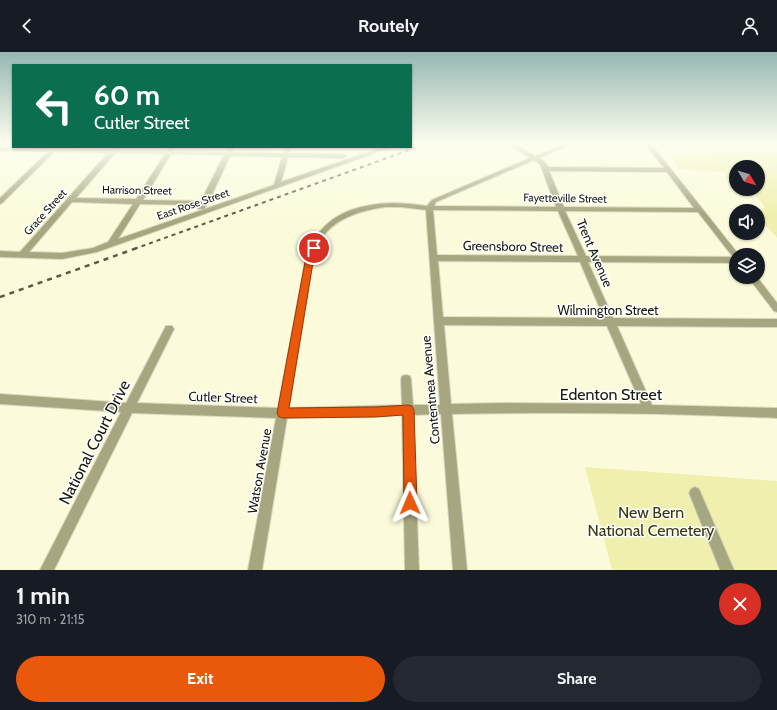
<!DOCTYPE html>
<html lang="en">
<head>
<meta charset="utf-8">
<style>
	:root { --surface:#171b24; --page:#242831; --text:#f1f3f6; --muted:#9ea1a6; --accent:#ea580c }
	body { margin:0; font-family:Cabin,sans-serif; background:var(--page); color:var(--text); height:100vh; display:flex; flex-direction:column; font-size:15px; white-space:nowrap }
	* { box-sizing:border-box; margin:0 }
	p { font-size:13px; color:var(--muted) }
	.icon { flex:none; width:22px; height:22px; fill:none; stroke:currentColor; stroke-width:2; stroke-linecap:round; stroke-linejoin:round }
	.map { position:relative; height:518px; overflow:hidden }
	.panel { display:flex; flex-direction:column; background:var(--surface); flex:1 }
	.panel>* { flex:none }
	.top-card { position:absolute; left:12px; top:12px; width:400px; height:84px; border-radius:0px; box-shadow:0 1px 3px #0004; background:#0b6e4f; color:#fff; overflow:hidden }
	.needle { width:26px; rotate:128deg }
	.fabs { position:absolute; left:729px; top:108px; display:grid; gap:8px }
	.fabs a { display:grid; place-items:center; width:36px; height:36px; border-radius:50%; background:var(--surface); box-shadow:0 1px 3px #0004; font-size:20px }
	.pin { position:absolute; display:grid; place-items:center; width:34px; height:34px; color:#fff; margin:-17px; border:2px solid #fff; border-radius:50%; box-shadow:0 1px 4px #0007 }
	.me { position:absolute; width:44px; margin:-22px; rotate:359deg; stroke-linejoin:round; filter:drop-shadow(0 0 3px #0008) }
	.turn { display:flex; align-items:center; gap:14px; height:84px; padding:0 16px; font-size:18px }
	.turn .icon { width:52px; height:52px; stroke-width:2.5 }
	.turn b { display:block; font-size:28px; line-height:34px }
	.round { display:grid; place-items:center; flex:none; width:42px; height:42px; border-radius:21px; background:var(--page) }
	.head { display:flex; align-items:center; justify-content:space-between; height:68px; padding:0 16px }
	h1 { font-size:24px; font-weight:800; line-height:30px }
	.button { display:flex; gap:8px; margin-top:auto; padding:8px 16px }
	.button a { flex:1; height:46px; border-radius:24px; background:var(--accent); color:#fff; font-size:16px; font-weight:800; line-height:46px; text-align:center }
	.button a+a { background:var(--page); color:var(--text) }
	header { display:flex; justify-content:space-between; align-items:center; height:52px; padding:0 16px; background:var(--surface); font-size:18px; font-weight:800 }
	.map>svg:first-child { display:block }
</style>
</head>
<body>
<header><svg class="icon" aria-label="back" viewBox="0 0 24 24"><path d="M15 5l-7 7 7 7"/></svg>Routely<svg class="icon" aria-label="person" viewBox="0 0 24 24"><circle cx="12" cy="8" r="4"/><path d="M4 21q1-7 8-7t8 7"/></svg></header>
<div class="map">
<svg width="777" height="518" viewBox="0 0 777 518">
	<rect width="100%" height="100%" fill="#fbfbdb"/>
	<path fill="#eff0ae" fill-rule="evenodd" d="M709 92H777V186L758 164V159H757L765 155 752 139 731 137 724 120 678 117 671 104 718 103ZM736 115H758V137H736Z
		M585 415 777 429V518H612Z"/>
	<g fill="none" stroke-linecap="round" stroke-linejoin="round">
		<defs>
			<path id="minor" d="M508 92H515L535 104 564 92H571L570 93 539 106 545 110 548 115 664 116 645 92H651L739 203H736V211L588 210 613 266 777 267V275L617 274 652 353 777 356V366C669 361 560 360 452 362L467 518H453L441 362 413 363 419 518H405L402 363 287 366 262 518H248L276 366 132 361 54 518H40L121 360 0 352V342L126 351 166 274H172L174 277 137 351 278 356 305 210C308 200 311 190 318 182 342 149 391 148 427 154L432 148 530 106ZM534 108 540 112 556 155 434 154 436 150ZM549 119 667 120 694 156 564 155ZM386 155H401L426 158 440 353H413L411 327 410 324 406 323 402 324 401 327 402 353 289 356 313 210C316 202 318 193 322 186 336 165 363 158 386 155ZM433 158 558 159 578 204 437 203ZM565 159 698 160 733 205 586 204ZM438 209 580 210 604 266 443 265ZM444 273 607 274 641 352 502 351 451 352Z
				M0 95 51 96 57 95 58 96 111 97 114 95H118V98L167 99 170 95H174L173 99 226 100 228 95H234L232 100 283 101 285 95H291L289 101 344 102 347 104 344 106 288 105 281 130 383 95H392L97 200 62 207 0 205V199L20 200 108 101 54 100 2 151 0 152V146L48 100 0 99ZM115 101 165 102 136 147 76 146ZM171 102 224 103 201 149 143 148ZM230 104 282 105 274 133 118 187 140 152 198 153V157H204L208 151ZM72 150 133 152 108 190 93 196 62 201 29 200Z
				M748 225H757L777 251V260L774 259Z
				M695 435 699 437 734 518H720L689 441 691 437Z"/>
		</defs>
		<use href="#minor" stroke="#d7d7ba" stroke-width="2"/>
		<use href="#minor" fill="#a6a681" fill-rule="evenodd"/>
		<path stroke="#595948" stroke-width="2" stroke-dasharray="4 4" stroke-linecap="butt" d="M134 197 426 92"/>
		<path stroke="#595948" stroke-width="2.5" stroke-dasharray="5 5" stroke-linecap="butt" d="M0 245 137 196"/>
	</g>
	<linearGradient id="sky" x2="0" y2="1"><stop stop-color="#96b7b2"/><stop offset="0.56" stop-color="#fdfdef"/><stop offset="1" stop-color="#fdfdef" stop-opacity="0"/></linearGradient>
	<rect width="777" height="164" fill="url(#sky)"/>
	<path fill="#ea580c" stroke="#983908" d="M314 193 318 196 313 210 289 356 376 355 408 353 412 354 414 358 417 451 415 455 410 457 406 455 404 451 403 363 376 365 283 366 279 365 277 361 305 210 310 196Z"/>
	<g text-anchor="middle" stroke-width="3" stroke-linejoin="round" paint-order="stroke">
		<g font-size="11" fill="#18180d" stroke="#fff">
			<text transform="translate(137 138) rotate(1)" y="4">Harrison Street</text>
			<text transform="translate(565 146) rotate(1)" y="4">Fayetteville Street</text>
			<text transform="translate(193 152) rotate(-19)" y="4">East Rose Street</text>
			<text transform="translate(45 160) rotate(-48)" y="4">Grace Street</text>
		</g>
		<g font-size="13" fill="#18180d" stroke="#fff">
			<text transform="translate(513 194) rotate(1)" y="5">Greensboro Street</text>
			<text transform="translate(595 201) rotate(67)" y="5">Trent Avenue</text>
			<text x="608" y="263">Wilmington Street</text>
			<text transform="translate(430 338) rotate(-95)" y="5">Contentnea Avenue</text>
			<text transform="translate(223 345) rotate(2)" y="5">Cutler Street</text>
			<text transform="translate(259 419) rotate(-80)" y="5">Watson Avenue</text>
		</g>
		<g font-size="16" fill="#18180d" stroke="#fff">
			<text x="611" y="348">Edenton Street</text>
			<text transform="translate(94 390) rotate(-63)" y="6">National Court Drive</text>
		</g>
		<g font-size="16" fill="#36350e" stroke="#fff">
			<text x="651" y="466">New Bern<tspan x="651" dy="18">National Cemetery</tspan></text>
		</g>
	</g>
</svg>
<div class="fabs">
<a><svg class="needle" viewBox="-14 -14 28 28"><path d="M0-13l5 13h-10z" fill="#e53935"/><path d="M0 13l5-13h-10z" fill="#9ea1a6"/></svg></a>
<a><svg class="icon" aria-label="sound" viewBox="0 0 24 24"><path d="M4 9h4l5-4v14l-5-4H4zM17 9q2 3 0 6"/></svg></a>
<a><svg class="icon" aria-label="layers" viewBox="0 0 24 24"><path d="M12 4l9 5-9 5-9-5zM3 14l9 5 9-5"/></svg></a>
</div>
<div class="pin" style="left:314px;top:196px;background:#d93025"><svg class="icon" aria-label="arrive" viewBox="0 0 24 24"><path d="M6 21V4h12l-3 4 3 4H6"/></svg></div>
<svg class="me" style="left:410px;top:451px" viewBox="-20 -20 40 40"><path d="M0-17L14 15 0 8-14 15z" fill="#ea580c" stroke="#fff" stroke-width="4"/></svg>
<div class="top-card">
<div class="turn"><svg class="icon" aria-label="left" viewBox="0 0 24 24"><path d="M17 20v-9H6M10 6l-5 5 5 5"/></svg><div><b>60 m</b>Cutler Street</div></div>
</div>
</div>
<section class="panel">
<div class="head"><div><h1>1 min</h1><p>310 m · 21:15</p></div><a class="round" style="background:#d93025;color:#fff"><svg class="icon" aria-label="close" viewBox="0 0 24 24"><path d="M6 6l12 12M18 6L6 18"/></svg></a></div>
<div class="button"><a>Exit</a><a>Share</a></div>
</section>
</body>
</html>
